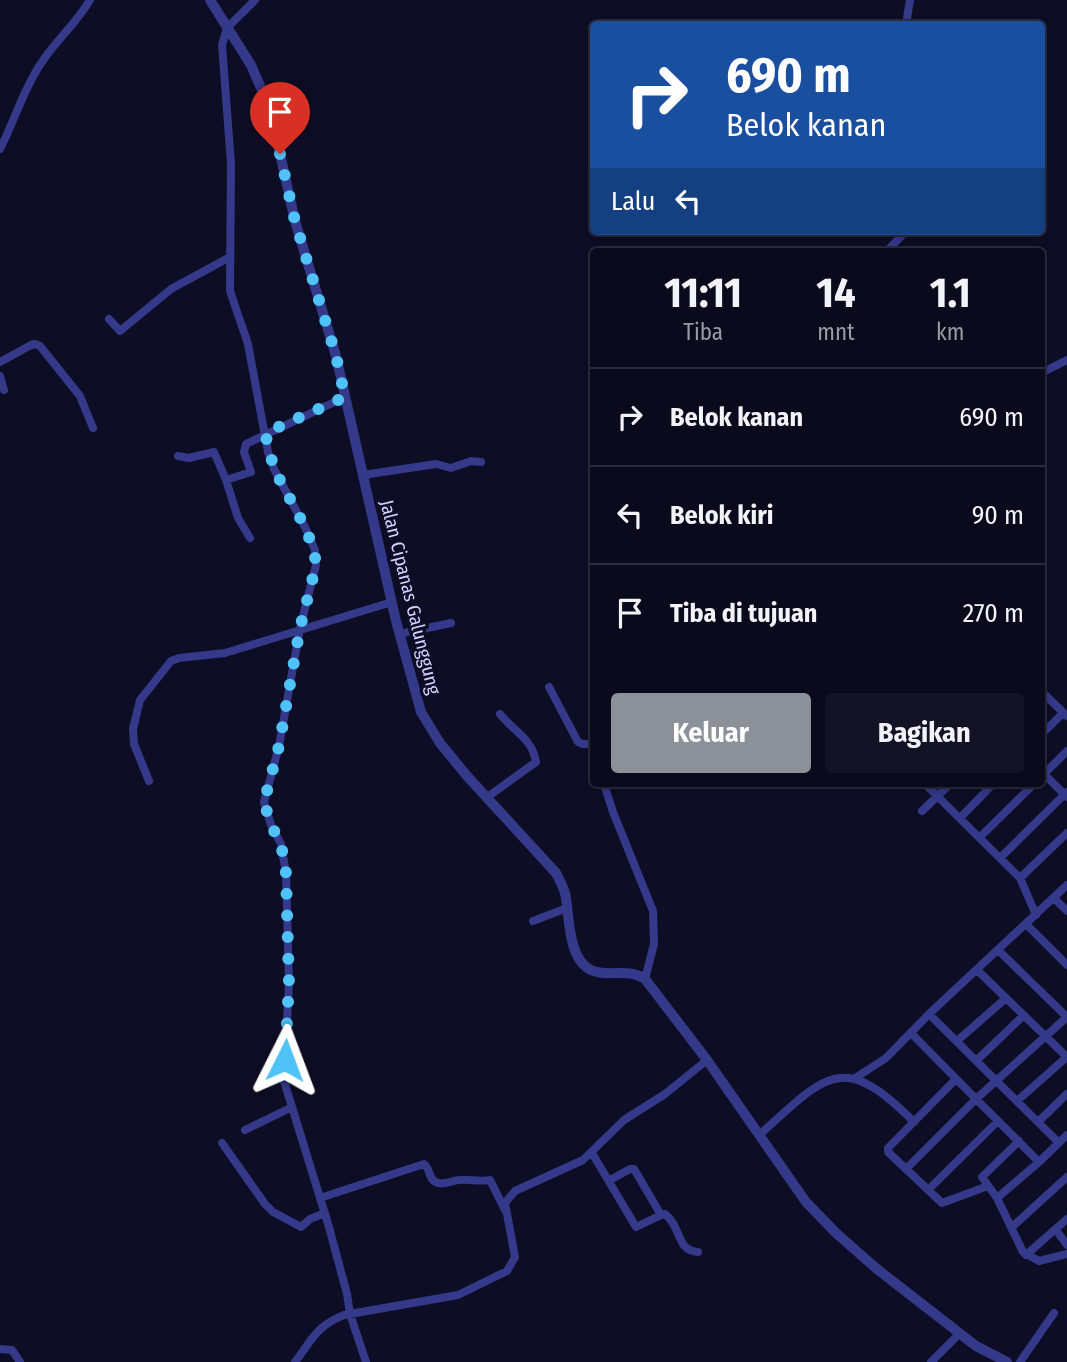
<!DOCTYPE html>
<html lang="id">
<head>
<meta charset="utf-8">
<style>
	:root { --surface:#0a0a1c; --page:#131325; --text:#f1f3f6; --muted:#999aa3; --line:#2a2b3b; --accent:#8c9099 }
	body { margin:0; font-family:"Fira Sans Condensed",sans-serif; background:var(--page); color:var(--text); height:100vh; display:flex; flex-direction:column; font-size:26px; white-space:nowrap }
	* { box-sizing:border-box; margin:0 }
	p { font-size:23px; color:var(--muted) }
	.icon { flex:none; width:38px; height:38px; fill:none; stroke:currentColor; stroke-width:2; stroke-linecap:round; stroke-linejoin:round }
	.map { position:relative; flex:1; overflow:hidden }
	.sheet { position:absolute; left:590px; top:248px; width:455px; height:539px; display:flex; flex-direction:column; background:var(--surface); border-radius:7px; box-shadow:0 4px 10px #0003,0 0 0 2px var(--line) }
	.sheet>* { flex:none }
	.top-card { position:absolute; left:590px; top:21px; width:455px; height:214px; border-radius:7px; box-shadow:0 4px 10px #0003,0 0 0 2px var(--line); background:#1a4fa0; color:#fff; overflow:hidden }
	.pin { position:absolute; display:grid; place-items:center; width:60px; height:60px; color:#fff; margin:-72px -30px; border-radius:50% 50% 50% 0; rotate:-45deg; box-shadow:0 0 7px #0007 }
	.pin .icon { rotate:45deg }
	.me { position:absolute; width:77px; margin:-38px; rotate:3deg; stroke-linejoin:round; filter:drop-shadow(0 0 5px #0008) }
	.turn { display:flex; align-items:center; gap:24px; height:147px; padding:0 21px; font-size:32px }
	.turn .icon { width:91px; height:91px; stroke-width:2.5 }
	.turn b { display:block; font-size:49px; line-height:60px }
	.then { display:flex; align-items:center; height:66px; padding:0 21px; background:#0003; gap:14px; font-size:26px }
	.eta { display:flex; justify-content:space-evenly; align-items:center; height:119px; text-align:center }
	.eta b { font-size:42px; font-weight:700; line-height:49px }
	.button { display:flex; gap:14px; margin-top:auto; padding:14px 21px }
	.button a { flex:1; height:80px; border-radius:7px; background:var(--accent); color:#fff; font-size:28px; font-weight:700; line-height:80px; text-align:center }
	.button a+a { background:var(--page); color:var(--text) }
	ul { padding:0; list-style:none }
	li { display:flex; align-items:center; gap:21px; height:98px; padding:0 21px; border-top:2px solid var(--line) }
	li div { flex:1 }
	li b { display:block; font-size:26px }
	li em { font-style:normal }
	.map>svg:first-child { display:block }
</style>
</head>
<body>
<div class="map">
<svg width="1067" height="1362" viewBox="0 0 1067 1362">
	<rect width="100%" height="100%" fill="#0e0d26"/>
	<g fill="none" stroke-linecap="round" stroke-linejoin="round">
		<path stroke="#343989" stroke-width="8" d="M255 0 227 28 222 45 231 164 230 291 248 344 268 452 274 469 305 527 315 550 316 565 300 628 279 746 264 802 271 825 281 844 286 873 289 983 284 1081 329 1227 347 1294 350 1314 366 1362
			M906 24 910 0
			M0 149C14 122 23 90 40 65 55 41 76 24 90 0
			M886 252 906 231
			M109 319 120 331 171 289 230 257
			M0 362 31 345 35 344 40 346 80 396 93 428
			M1041 373 1067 360
			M0 376 4 390
			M178 456 189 458 214 452 226 480
			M363 475 436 464 451 468 471 461 481 462
			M250 538 238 518 226 480 251 472 244 452 246 444 345 397
			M399 634 451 623
			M549 687 578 742 583 744H593
			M1041 691 1067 716
			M1041 735 1063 713
			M1042 772 1067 797
			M1041 777 1067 751
			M149 781 134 744 133 729 140 700 171 661 179 658 225 653 392 602
			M604 784 613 812 653 911 654 944 645 979
			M925 784 1020 878 1067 833
			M486 798 536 762C532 738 515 733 500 714
			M922 811 950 784
			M960 818 993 784
			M980 837 1034 784
			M1000 858 1067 792
			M1020 878 1036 915
			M1054 898 1067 911
			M533 921 567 908
			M1026 924 1067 965
			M998 950 1066 1016
			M977 970 1067 1057
			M929 1014 1059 1143
			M1067 1017 976 1099 1039 1162 1067 1135
			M911 1033 976 1099 906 1169 942 1203 988 1186
			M957 1041 1005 999
			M977 1060 1023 1016
			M855 1078 886 1058 929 1014 1067 885
			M1018 1100 1067 1057
			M1039 1121 1067 1094
			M245 1130 292 1107
			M759 1135C825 1077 841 1048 914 1122
			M1019 1141 982 1177 997 1198 1039 1162
			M222 1143 265 1204 273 1212 301 1227 310 1219 325 1213
			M592 1153 636 1227 661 1215
			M906 1169 888 1152V1148L956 1079
			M610 1180 630 1169H634L661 1215 665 1214C682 1227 676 1251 698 1252
			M928 1190 998 1121
			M320 1198 424 1164C430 1169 428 1173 432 1179 439 1188 452 1180 460 1180 471 1179 479 1182 490 1180L505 1210
			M997 1198 1023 1252 1039 1261 1067 1254
			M1012 1227 1067 1177
			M1056 1230 1067 1245
			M1026 1255 1067 1219
			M0 1349 12 1350 20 1362
			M295 1362C312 1340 316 1326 344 1315L458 1295 507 1271 515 1257 505 1203 515 1191 583 1160 624 1120 665 1094 707 1060
			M931 1362 960 1333
			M1020 1362 1054 1313"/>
		<path stroke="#343989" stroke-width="10" d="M210 0 251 65 270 109 295 221 336 356 396 621 421 712 440 743 467 776 556 873C559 879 563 886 565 893 570 916 567 958 591 970 608 978 628 967 645 979L707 1060 806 1202 836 1233 877 1269 976 1346 1007 1362"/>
	</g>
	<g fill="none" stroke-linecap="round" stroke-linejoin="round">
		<path stroke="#4fc3f7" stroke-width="12" stroke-dasharray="0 21.6" d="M280 154 295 221 336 356 345 397 265 433 274 469 305 527 314 550 316 565 300 628 279 746 264 802 271 825 281 844 286 873 289 983 285 1060"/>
	</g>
	<g text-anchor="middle" stroke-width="7" stroke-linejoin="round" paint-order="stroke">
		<g font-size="19" fill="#d2d1ff" stroke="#0e0d26">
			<text transform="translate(411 597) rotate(76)" y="7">Jalan Cipanas Galunggung</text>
		</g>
	</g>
</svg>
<div class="pin" style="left:280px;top:154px;background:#d93025"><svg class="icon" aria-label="arrive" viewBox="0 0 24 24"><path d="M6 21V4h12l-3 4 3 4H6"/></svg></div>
<svg class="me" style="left:285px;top:1060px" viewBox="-20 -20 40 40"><path d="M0-17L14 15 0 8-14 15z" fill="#4fc3f7" stroke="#fff" stroke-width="4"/></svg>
<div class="top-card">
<div class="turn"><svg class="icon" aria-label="right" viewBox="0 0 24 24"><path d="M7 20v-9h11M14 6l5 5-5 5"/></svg><div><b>690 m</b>Belok kanan</div></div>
<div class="then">Lalu<svg class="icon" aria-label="left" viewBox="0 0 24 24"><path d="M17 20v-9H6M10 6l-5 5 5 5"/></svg></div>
</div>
<section class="sheet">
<div class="eta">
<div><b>11:11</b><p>Tiba</p></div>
<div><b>14</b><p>mnt</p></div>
<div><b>1.1</b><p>km</p></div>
</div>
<ul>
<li><svg class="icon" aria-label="right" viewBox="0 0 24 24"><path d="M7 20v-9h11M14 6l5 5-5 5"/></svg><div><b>Belok kanan</b></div><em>690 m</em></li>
<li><svg class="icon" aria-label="left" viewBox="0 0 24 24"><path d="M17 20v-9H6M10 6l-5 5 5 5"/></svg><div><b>Belok kiri</b></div><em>90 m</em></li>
<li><svg class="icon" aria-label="arrive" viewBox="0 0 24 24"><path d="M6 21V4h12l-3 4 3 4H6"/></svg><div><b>Tiba di tujuan</b></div><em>270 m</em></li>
</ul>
<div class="button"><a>Keluar</a><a>Bagikan</a></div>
</section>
</div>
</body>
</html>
